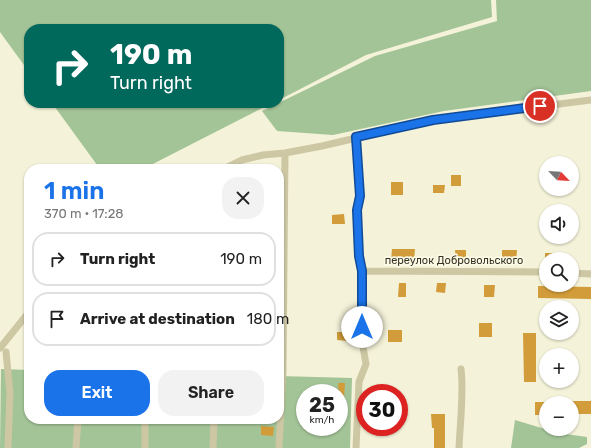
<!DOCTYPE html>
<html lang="en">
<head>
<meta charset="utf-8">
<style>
	:root { --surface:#fff; --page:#f2f2f2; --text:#222; --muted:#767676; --line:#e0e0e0; --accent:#1a73e8 }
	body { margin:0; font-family:Rubik,sans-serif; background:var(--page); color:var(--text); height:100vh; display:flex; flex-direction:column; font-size:15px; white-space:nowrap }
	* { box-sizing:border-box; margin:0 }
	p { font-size:13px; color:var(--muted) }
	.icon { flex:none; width:22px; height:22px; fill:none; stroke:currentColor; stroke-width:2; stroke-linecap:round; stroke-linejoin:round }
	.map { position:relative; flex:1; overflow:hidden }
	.side { position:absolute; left:24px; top:164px; width:260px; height:260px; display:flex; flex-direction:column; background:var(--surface); border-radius:16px; box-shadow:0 1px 3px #0004 }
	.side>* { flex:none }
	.guide { position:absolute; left:24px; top:24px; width:260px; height:84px; border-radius:16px; box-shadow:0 1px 3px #0004; background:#00695c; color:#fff; overflow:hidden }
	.needle { width:26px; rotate:115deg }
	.controls { position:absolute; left:539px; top:156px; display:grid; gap:8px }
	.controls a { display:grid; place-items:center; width:40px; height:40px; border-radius:50%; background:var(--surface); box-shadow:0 1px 3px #0004; font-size:20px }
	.speed { position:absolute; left:296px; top:384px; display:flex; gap:8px; font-size:20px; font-weight:700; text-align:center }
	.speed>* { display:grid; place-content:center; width:52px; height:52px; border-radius:50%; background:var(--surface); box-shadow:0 1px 3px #0004; line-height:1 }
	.speed small { font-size:10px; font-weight:400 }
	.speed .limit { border:6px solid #d22; background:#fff; color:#111 }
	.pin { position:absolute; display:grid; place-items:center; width:34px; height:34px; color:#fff; margin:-17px; border:2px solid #fff; border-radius:50%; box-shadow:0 1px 4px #0007 }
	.me { position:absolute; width:44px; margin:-22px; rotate:0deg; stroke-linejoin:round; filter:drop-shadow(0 0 3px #0008) }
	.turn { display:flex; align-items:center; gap:14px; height:84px; padding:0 20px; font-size:18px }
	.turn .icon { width:52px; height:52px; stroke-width:2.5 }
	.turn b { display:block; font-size:28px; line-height:34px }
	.round { display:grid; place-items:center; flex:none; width:42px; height:42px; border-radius:16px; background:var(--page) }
	.head { display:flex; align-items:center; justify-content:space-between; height:68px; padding:0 20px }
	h1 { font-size:24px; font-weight:600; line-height:30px; color:var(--accent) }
	.primary-button { display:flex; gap:8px; margin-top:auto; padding:8px 20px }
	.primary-button a { flex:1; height:46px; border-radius:16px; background:var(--accent); color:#fff; font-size:16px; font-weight:600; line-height:46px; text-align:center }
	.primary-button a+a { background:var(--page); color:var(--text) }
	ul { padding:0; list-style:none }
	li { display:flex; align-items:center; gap:12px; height:54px; margin:0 8px 6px; padding:0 12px; border:2px solid var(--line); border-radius:16px }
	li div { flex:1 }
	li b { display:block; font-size:15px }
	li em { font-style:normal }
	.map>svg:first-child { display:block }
</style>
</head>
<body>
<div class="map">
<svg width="591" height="448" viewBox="0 0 591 448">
	<rect width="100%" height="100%" fill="#f4f2d8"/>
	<path fill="#a3c497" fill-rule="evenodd" d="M0 0H491L492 17 366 55 279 100V29H29V72L0 32Z
		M496 0H591V91L444 111 333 135 277 131 262 111 375 56 497 21Z
		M52 103H272L143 169H100Z
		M1 369 29 370V419H279V376L352 378 350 448H0ZM305 393H339V427H305Z
		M515 420 558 433 587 437V444L579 448H511Z"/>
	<path fill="#d19c39" d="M451 175H461V186H451Z
		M391 182H403V195H391Z
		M433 185H445L444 193H433Z
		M344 214 345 224H332V215Z
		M392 249H415L414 261 391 260Z
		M455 250H466V262H456Z
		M502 250H517L516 263H502Z
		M545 253H564V259H545Z
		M399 283H406V297H398Z
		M437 283H446L445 293 436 292Z
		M484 285H495L494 297H484Z
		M538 286 591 287V299L538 298Z
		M479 323H492V337H479Z
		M388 330H402V342H388Z
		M337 332H348V341L337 340Z
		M523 333H536V382H524Z
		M338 383H345L344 398H339Z
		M572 401H591V414H572Z
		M535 402H546V415H535Z
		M431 414H445V448H434V428H432Z
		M261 426 274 427 273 436 261 435Z"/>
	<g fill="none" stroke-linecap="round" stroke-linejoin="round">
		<path stroke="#cdc7a3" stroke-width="7" d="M224 169 242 160 263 155 285 153 322 146 433 120 591 100
			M361 271 546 272
			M572 273 591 274
			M0 348 29 312
			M6 352 10 393 8 448
			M76 448 78 419
			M145 448V419
			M213 448 214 419
			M279 448 283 370 285 153
			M356 448 359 382 366 364 362 341 361 271 359 256 357 210 360 196 357 137
			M459 448C460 424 464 392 461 369"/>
	</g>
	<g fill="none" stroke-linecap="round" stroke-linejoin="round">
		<defs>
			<path id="route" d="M362 327V271L359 256 357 210 360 196 356 137 433 120 540 106"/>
		</defs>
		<use href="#route" stroke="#114b97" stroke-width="10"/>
		<use href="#route" stroke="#1a73e8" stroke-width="7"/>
	</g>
	<g text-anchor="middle" stroke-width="3.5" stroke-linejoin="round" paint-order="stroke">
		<g font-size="11" fill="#373226" stroke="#fbfae5">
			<text x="454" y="264">переулок Добровольского</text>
		</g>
	</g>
</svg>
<div class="controls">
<a><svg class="needle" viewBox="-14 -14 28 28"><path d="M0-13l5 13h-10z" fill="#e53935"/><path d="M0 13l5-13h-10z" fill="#767676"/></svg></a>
<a><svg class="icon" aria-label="sound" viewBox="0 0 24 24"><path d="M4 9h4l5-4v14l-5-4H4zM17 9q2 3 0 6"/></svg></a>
<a><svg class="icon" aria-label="search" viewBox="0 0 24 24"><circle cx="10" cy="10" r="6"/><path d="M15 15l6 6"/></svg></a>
<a><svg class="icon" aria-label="layers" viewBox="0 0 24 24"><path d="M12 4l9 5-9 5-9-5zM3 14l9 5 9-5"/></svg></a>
<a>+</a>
<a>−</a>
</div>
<div class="speed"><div>25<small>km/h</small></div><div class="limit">30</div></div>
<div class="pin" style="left:540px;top:106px;background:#d93025"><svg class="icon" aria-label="arrive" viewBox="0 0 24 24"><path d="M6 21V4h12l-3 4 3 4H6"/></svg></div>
<svg class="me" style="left:362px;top:327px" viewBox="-20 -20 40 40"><circle r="19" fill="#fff"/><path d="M0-13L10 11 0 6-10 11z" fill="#1a73e8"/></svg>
<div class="guide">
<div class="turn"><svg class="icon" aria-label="right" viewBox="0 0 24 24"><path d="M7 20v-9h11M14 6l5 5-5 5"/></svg><div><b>190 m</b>Turn right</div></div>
</div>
<section class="side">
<div class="head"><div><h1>1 min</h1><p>370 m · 17:28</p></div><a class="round"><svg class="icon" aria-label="close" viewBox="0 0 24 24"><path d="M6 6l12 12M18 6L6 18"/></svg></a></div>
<ul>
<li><svg class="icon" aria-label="right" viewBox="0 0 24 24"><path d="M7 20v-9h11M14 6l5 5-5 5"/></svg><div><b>Turn right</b></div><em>190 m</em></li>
<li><svg class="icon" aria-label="arrive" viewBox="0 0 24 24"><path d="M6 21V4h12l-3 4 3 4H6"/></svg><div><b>Arrive at destination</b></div><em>180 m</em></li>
</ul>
<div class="primary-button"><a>Exit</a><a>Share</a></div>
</section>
</div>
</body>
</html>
